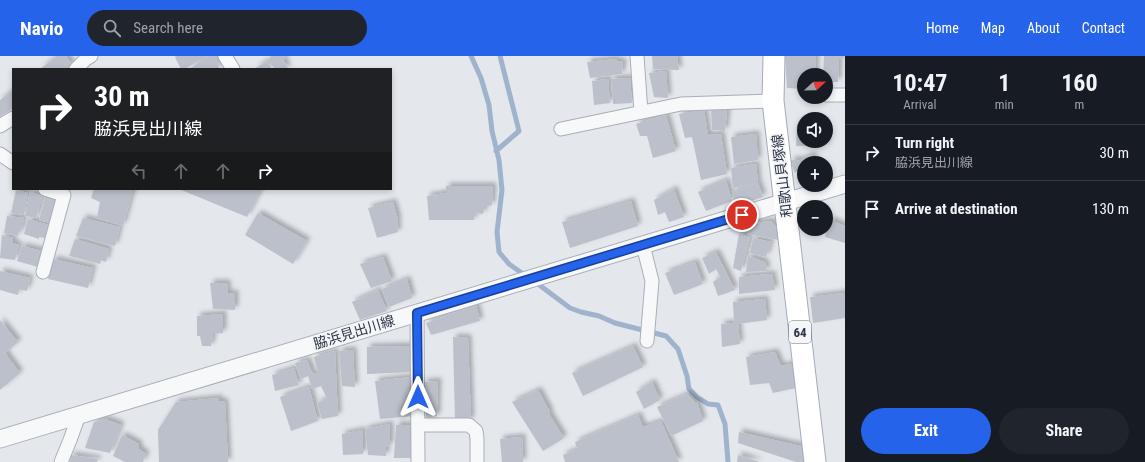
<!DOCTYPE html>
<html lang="en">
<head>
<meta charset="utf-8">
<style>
	:root { --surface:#171b24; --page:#20242c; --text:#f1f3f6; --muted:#9ea1a6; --line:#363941; --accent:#2563eb }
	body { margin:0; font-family:"Roboto Condensed","Noto Sans JP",sans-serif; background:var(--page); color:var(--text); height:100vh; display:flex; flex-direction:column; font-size:15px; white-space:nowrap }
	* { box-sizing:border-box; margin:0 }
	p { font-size:13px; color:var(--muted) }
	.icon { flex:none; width:22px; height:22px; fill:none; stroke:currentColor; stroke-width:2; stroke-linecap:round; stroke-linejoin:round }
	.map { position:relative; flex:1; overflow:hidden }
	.sheet { display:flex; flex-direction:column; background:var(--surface); width:300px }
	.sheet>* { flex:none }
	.guide { position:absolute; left:12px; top:12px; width:380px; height:122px; border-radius:0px; box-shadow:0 2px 6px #0003; background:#202124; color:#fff; overflow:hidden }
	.needle { width:26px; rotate:68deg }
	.buttons { position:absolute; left:797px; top:12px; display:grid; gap:8px }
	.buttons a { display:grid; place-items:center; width:36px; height:36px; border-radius:50%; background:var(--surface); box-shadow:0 2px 6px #0003; font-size:20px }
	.pin { position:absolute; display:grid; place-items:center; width:34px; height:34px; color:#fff; margin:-17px; border:2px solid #fff; border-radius:50%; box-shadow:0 1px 4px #0007 }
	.me { position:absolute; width:44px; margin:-22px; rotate:0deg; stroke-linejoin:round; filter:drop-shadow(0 0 3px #0008) }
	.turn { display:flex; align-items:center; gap:14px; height:84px; padding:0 16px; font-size:18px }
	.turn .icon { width:52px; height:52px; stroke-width:2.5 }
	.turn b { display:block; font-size:28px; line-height:34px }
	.lanes { display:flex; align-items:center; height:38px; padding:0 16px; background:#0003; justify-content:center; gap:20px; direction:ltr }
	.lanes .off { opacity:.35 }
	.eta { display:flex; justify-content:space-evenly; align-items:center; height:68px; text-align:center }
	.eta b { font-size:24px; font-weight:700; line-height:28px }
	.primary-button { display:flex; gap:8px; margin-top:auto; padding:8px 16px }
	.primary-button a { flex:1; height:46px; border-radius:24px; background:var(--accent); color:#fff; font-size:16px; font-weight:700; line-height:46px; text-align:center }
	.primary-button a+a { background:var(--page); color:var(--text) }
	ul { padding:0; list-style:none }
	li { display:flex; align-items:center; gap:12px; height:56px; padding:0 16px; border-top:1px solid var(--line) }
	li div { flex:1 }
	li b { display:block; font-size:15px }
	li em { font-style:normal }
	header { display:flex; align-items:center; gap:24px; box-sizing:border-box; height:56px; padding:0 20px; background:var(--accent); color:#fff }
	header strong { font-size:19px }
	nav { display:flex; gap:22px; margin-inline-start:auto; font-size:14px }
	.search { width:280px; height:36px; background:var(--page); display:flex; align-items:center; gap:10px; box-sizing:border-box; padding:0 14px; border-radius:22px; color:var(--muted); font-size:15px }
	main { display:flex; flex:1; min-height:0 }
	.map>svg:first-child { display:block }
</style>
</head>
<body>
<header>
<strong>Navio</strong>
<div class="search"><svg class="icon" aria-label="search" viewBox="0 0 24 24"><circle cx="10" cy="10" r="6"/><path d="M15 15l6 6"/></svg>Search here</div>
<nav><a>Home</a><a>Map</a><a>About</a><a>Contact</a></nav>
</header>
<main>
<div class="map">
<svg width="845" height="406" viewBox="0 0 845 406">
	<defs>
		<filter id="shadow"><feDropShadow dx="3.5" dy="-3.5" stdDeviation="2" flood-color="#0004"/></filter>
	</defs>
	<rect width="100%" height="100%" fill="#e4e7ec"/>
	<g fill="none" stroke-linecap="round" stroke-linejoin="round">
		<path stroke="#9fb4cc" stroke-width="5" d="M471 0 481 22 489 49 492 75 499 104 502 134 497 176 499 196 509 208 526 220
			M496 95 519 75 500 0
			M534 225 570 252 581 256 599 260 615 267 666 280 678 293 687 320 689 333 697 341 708 348 718 349 725 368 728 406"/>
	</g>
	<path fill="#bbc0ca" filter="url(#shadow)" d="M57 0H66L72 9 67 13H40Z
		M176 0H206L185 13H181L175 1Z
		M209 0H219L223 5 218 8 219 13H189Z
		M270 0H287V1L283 4 288 12 286 13H275L268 4 271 1Z
		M652 0H677L679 14 653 13Z
		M785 0H816L815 19H804V33L787 32Z
		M824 0H844V2L839 3 838 26H826V19H823Z
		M617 3 616 6 623 5 622 18 590 22 587 6Z
		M267 5 272 13H254Z
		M666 15 668 42 654 41 649 17Z
		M630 22 632 47 613 48 611 23Z
		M608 23 610 47 594 49 592 25Z
		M13 34V52L0 61V44Z
		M704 54 708 79 721 78 727 118 701 124 692 81 685 82 679 58Z
		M711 54H727L725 75 712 74Z
		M666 59 676 95 653 102 647 80H640L636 68Z
		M797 68H804V85H826V89L796 90Z
		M756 78 758 104 734 108 731 81Z
		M812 99 815 107H804V121L800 114 795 117 790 105 796 103 798 105Z
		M756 108 758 127 763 141 736 150 732 136 758 127 733 132 731 112Z
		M726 124 732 145 706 155 698 136Z
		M446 130H493L492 149 485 151 483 158 475 157 474 164H429L427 140 446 137Z
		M94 133 133 134 123 170 97 162 100 146 91 142Z
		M179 133H261L247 161Z
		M674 133 684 161 669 166 665 156 658 159 654 144Z
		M16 134 28 137 24 159 11 157Z
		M30 136 42 140 36 162 25 160Z
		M45 140 57 143 51 167 39 164Z
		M631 145 638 170 570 192 562 166Z
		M393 146 398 164 397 166 398 176 377 182 368 152Z
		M258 157 307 185 293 208 245 179Z
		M7 160 24 162 21 175H19L18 180 4 177Z
		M83 162 120 171 115 190 76 180Z
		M28 163 49 169 45 182 39 181V183L24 178Z
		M830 164 845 170V187L825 181Z
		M771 165 777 172 779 184 747 178V168Z
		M739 178 750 181 741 215 733 212Z
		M2 179 13 182V187L19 189 15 204 0 202Z
		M753 182 771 186 766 201 750 197Z
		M75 183 109 193 106 206 101 204 100 208 69 200Z
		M22 190 42 195 38 211 17 205Z
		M716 196 735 234 718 240 713 226 720 221 716 213 709 218 702 202Z
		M748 200 765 206 767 215 746 216Z
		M383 201 392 225 371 232 360 208Z
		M53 203 93 212 88 232 48 223Z
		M695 206 703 228 674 239 665 217Z
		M0 215 30 222 27 235 19 233 18 239 0 234Z
		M772 218 775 234 739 238V221Z
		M407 223 412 242 389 251 382 233Z
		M210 227H227L228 238 235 237V254L213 253Z
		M378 234 387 255 360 264 352 246Z
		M845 237V262L813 267 810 241Z
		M765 243 767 264 738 268 740 288 722 291 721 268 734 267 733 246Z
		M476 249 480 265 431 279 426 267Z
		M223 258V277L213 278 211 290H202L200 280H197V260Z
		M0 264 18 286 5 297 20 317 0 334Z
		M453 281 468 282 471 365H455Z
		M413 290V316L367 318V291Z
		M633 290 643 311 583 340 572 317Z
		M353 294 355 331 342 330 339 295Z
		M335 295 338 360 322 363 317 347 327 343 321 330 312 333 308 320 301 323 295 307 307 304 313 319 318 317 314 301Z
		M775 296 781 310 792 308 796 332 773 337 769 327 750 329 746 301Z
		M294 312 299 329 275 335 272 319Z
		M411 321 413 360 380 363 375 325Z
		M438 325 437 360 426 362 424 326Z
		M652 326 660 344 644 353 636 336Z
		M309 331 318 365 291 375 280 341Z
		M538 334 550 356 549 358 564 382 543 395 512 346Z
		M687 338 695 346H697L703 365 671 380 657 351Z
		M219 342V345L225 346 228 406H159L158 374 176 346Z
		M638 359 643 371 661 365 679 406H565L563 399 577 393 575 386Z
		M105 363 121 369 110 397 85 392 94 366Z
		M390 368V389L386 391V400L368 399 365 373Z
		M396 369H413L412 402H394Z
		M363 374V398L343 399 342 378Z
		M739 376 805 391 804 406H796L738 387Z
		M122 379 139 388V393L146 398 143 406H125L113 400Z
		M522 381 523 406H502L500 383Z
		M71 399 98 403 97 406H70Z
		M738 399 760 406H737Z"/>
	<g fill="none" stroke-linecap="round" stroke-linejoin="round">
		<defs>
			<path id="minor" d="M225 0 233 13
				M637 0 641 56
				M76 13 86 3 91 0
				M826 39H845
				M0 70 13 62
				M561 73 681 48 773 45
				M0 98 13 107
				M643 189 652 225 647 285
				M43 216 64 139 45 133
				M417 257 418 406
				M418 369H469L476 375 477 383V406
				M61 406 70 384 79 359"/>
			<path id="tertiary" d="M0 383 845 128"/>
			<path id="primary" d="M774 0 773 45 815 406"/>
		</defs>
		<use href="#minor" stroke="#a9aeb7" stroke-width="15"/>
		<use href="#tertiary" stroke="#a9aeb7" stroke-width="19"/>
		<use href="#primary" stroke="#a3abb8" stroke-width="23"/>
		<use href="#minor" stroke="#f7f8fa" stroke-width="13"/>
		<use href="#tertiary" stroke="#f7f8fa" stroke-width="17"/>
		<use href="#primary" stroke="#fff" stroke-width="21"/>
	</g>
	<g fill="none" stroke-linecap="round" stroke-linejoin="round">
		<defs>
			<path id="route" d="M418 341 417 257 742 159"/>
		</defs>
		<use href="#route" stroke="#184099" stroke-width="10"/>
		<use href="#route" stroke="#2563eb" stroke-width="7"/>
	</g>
	<g text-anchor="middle" stroke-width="3.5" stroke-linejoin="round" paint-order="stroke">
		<rect fill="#f4f6f9" stroke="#676e7b" stroke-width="1" x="789" y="265" width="22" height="22" rx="3"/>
		<g font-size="13" font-weight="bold" fill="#2b3445">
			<text x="800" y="281">64</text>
		</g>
		<g font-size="14" fill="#2b3445" stroke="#f4f6f9">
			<text transform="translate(782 120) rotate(-97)" y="5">和歌山貝塚線</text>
			<text transform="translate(354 276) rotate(-17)" y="5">脇浜見出川線</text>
		</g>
	</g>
</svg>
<div class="buttons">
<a><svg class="needle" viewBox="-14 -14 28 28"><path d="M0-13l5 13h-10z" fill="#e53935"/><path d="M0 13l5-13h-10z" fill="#9ea1a6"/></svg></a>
<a><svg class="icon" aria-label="sound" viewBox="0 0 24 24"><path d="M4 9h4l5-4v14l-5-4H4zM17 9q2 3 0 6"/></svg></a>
<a>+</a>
<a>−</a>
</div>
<div class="pin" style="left:742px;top:159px;background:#d93025"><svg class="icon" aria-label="arrive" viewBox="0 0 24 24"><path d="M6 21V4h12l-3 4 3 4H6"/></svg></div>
<svg class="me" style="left:418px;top:341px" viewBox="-20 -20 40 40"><path d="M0-17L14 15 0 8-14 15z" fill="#2563eb" stroke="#fff" stroke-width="4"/></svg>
<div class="guide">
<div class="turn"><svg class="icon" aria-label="right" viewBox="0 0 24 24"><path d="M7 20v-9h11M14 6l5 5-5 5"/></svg><div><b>30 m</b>脇浜見出川線</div></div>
<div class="lanes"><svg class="icon off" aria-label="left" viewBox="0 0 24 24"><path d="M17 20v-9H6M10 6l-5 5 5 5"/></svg><svg class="icon off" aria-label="ahead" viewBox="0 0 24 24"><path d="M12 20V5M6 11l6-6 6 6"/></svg><svg class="icon off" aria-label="ahead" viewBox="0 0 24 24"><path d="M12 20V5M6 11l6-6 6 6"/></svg><svg class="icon" aria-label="right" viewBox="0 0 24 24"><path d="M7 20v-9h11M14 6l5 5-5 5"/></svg></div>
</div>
</div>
<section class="sheet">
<div class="eta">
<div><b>10:47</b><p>Arrival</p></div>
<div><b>1</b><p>min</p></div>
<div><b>160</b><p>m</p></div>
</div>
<ul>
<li><svg class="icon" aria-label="right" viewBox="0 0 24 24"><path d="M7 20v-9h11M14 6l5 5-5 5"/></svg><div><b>Turn right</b><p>脇浜見出川線</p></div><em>30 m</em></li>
<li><svg class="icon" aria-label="arrive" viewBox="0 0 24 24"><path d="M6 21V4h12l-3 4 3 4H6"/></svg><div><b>Arrive at destination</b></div><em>130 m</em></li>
</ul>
<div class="primary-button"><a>Exit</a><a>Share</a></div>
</section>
</main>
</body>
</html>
